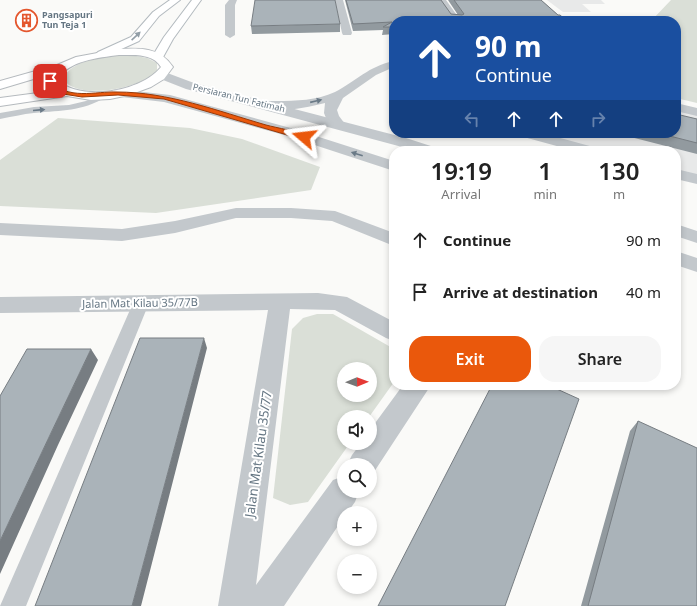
<!DOCTYPE html>
<html lang="en">
<head>
<meta charset="utf-8">
<style>
	:root { --surface:#fff; --page:#f6f6f6; --text:#222; --muted:#767676; --accent:#ea580c }
	body { margin:0; font-family:"Noto Sans",sans-serif; background:var(--page); color:var(--text); height:100vh; display:flex; flex-direction:column; font-size:15px; white-space:nowrap }
	* { box-sizing:border-box; margin:0 }
	p { font-size:13px; color:var(--muted) }
	.icon { flex:none; width:22px; height:22px; fill:none; stroke:currentColor; stroke-width:2; stroke-linecap:round; stroke-linejoin:round }
	.map { position:relative; flex:1; overflow:hidden }
	.sheet { position:absolute; left:389px; top:146px; width:292px; height:244px; display:flex; flex-direction:column; background:var(--surface); border-radius:16px; box-shadow:0 2px 6px #0003 }
	.sheet>* { flex:none }
	.hud { position:absolute; left:389px; top:16px; width:292px; height:122px; border-radius:16px; box-shadow:0 2px 6px #0003; background:#1a4fa0; color:#fff; overflow:hidden }
	.needle { width:26px; rotate:89deg }
	.fabs { position:absolute; left:337px; top:362px; display:grid; gap:8px }
	.fabs a { display:grid; place-items:center; width:40px; height:40px; border-radius:50%; background:var(--surface); box-shadow:0 2px 6px #0003; font-size:20px }
	.pin { position:absolute; display:grid; place-items:center; width:34px; height:34px; color:#fff; margin:-17px; border-radius:8px; box-shadow:0 2px 6px #0006 }
	.me { position:absolute; width:44px; margin:-22px; rotate:287deg; stroke-linejoin:round; filter:drop-shadow(0 0 3px #0008) }
	.turn { display:flex; align-items:center; gap:14px; height:84px; padding:0 20px; font-size:18px }
	.turn .icon { width:52px; height:52px; stroke-width:2.5 }
	.turn b { display:block; font-size:28px; line-height:34px }
	.lanes { display:flex; align-items:center; height:38px; padding:0 20px; background:#0003; justify-content:center; gap:20px; direction:ltr }
	.lanes .off { opacity:.35 }
	.eta { display:flex; justify-content:space-evenly; align-items:center; height:68px; text-align:center }
	.eta b { font-size:24px; font-weight:600; line-height:28px }
	.action { display:flex; gap:8px; margin-top:auto; padding:8px 20px }
	.action a { flex:1; height:46px; border-radius:16px; background:var(--accent); color:#fff; font-size:16px; font-weight:600; line-height:46px; text-align:center }
	.action a+a { background:var(--page); color:var(--text) }
	ul { padding:0; list-style:none }
	li { display:flex; align-items:center; gap:12px; height:52px; padding:0 20px }
	li div { flex:1 }
	li b { display:block; font-size:15px }
	li em { font-style:normal }
	.map>svg:first-child { display:block }
</style>
</head>
<body>
<div class="map">
<svg width="697" height="606" viewBox="0 0 697 606">
	<rect width="100%" height="100%" fill="#fafaf8"/>
	<path fill="#e8e9e9" d="M547 0H601L605 4H582L591 12H563Z
		M676 110 697 115V176L676 170V151H605L537 133H676Z"/>
	<path fill="#dadfd7" fill-rule="evenodd" d="M671 0H697V103L676 98V21H651Z
		M131 55 147 58 157 63V71C143 88 78 101 64 80 66 59 115 55 131 55Z
		M58 118 190 128 242 139 320 167 311 190 156 213 0 206V160Z
		M317 314H333L394 349V382L369 417H344V443H350L308 502 290 505 273 498 292 329 303 318ZM344 369H370V395H344Z"/>
	<g fill="none" stroke-linecap="round" stroke-linejoin="round">
		<defs>
			<path id="secondary" d="M170 0H180L159 16 139 41 106 56H98L96 54 98 52 131 37 153 12Z
				M192 0H201L173 39 162 59H154L152 57 164 37Z"/>
			<path id="primary" d="M119 49C140 48 160 47 173 67L164 79 151 87 129 95 110 99 91 100 67 96 0 106V98L53 91 44 81 47 75 0 89V81L57 65 76 57ZM119 55C133 55 153 53 161 67 141 92 81 102 57 80 69 60 98 58 119 55Z"/>
		</defs>
		<use href="#secondary" stroke="#b3babf" stroke-width="2"/>
		<use href="#primary" stroke="#b5babe" stroke-width="2"/>
		<path fill="#c3c8cc" fill-rule="evenodd" d="M104 92 107 93 109 95 107 97C79 112 64 110 34 113 23 114 11 117 0 119V113L34 107 69 105 86 101Z
			M141 297 147 299 149 303 26 606H0L133 303 135 299Z"/>
		<path fill="#c3c8cc" fill-rule="evenodd" d="M229 0H237L235 5V35L230 38 225 35V5Z
			M335 0H343L352 33 351 35H343L342 33Z
			M437 0H446L461 21H451Z
			M394 61V67L376 75 343 98 337 110 339 116 345 124 343 127C333 130 327 122 324 113L325 103C306 108 280 113 260 108L258 105 260 102 265 101C288 101 313 102 335 92 356 81 369 66 394 61Z
			M676 103 697 108V116L676 111Z
			M518 133H542L597 148 600 151H575L520 136Z
			M676 169 697 174V184L676 179Z
			M236 208H291L335 211 394 233V246L332 221 291 218H236L175 233 122 241 0 235V223L122 229 175 221Z
			M318 293 347 297 394 322V341L386 338 335 310 290 309 256 585 333 480 344 476V491H359L355 502 347 513H344V517L284 606H218L268 310 0 313V297Z
			M403 385H431L372 475 370 476V465H347L352 455 361 443H370V430Z"/>
		<path fill="#c3c8cc" fill-rule="evenodd" d="M162 71 194 83 406 138 437 148 440 151H417L186 89 158 78 156 75 158 72Z
			M118 89 170 95 294 129 394 161V171L284 135 164 102 113 96 112 93 113 90Z
			M676 224 697 231V243L676 236Z
			M676 251 697 258V272L676 265Z"/>
		<use href="#secondary" fill="#fff" fill-rule="evenodd"/>
		<use href="#primary" fill="#fff" fill-rule="evenodd"/>
	</g>
	<path fill="#929a9f" d="M345 0H441L451 14 458 15 448 0H541L558 15 394 21V34L382 35 383 30 353 31Z
		M340 24V32L252 34 251 26Z
		M697 119V154L615 133H676Z
		M638 421 697 606H581L630 431Z"/>
	<path fill="#777d82" d="M204 338 207 348 141 606H132Z
		M91 349 98 360 58 445 0 574V541L50 435Z"/>
	<path fill="#aab3b9" stroke="#777d82" d="M255 0H335L340 24 251 26Z
		M346 0H441L451 14 462 15 464 14 454 0H541L558 15H560L567 21H394V27H383L392 22 353 24Z
		M676 114 697 119V143L658 133H676Z
		M140 338H204L132 606H35Z
		M27 349H91L50 435 0 541V396Z
		M492 385H548L579 399 505 606H378Z
		M638 421 697 448V606H588Z"/>
	<defs><path id="oneway-solid" d="M-6-.8H1V-3.2L6.5 0L1 3.2V.8H-6Z"/></defs>
	<use fill="#939fa8" href="#oneway-solid" transform="translate(136 36) rotate(-43)"/>
	<g fill="#6a7a87">
		<use href="#oneway-solid" transform="translate(316 101) rotate(-13)"/>
		<use href="#oneway-solid" transform="translate(39 110) rotate(-5)"/>
		<use href="#oneway-solid" transform="translate(357 154) rotate(-162)"/>
	</g>
	<path fill="#ea580c" stroke="#983908" d="M48 80H52C65 101 97 91 117 92 168 92 218 111 266 125 277 128 298 131 307 137L301 139 164 99 118 95 82 97 63 94 52 89Z"/>
	<defs>
		<symbol id="building-ring" viewBox="-11 -11 22 22"><circle r="9.5" fill="#fff" stroke="#e4572e" stroke-width="1.5"/><path d="M-4-6H4V6H1V3H-1V6H-4ZM-2.5-4.3h1.7v1.8h-1.7ZM.8-4.3h1.7v1.8H.8ZM-2.5-1h1.7V.8h-1.7ZM.8-1h1.7V.8H.8Z" fill="#e4572e"/></symbol>
	</defs>
	<g fill-rule="evenodd">
		<use href="#building-ring" x="14" y="8" width="25" height="25"/>
	</g>
	<g text-anchor="middle" stroke-width="4" stroke-linejoin="round" paint-order="stroke">
		<g font-size="9" font-weight="bold" fill="#657683" stroke="#fff" text-anchor="start">
			<text x="42" y="18">Pangsapuri<tspan x="42" dy="10">Tun Teja 1</tspan></text>
		</g>
		<g font-size="9" fill="#657683" stroke="#fff">
			<text transform="translate(239 98) rotate(14)" y="3">Persiaran Tun Fatimah</text>
		</g>
		<g font-size="11" fill="#657683" stroke="#fff">
			<text transform="translate(140 303) rotate(-1)" y="4">Jalan Mat Kilau 35/77B</text>
		</g>
		<g font-size="13" fill="#657683" stroke="#fff">
			<text transform="translate(258 454) rotate(-82)" y="5">Jalan Mat Kilau 35/77</text>
		</g>
	</g>
</svg>
<div class="fabs">
<a><svg class="needle" viewBox="-14 -14 28 28"><path d="M0-13l5 13h-10z" fill="#e53935"/><path d="M0 13l5-13h-10z" fill="#767676"/></svg></a>
<a><svg class="icon" aria-label="sound" viewBox="0 0 24 24"><path d="M4 9h4l5-4v14l-5-4H4zM17 9q2 3 0 6"/></svg></a>
<a><svg class="icon" aria-label="search" viewBox="0 0 24 24"><circle cx="10" cy="10" r="6"/><path d="M15 15l6 6"/></svg></a>
<a>+</a>
<a>−</a>
</div>
<div class="pin" style="left:50px;top:81px;background:#d93025"><svg class="icon" aria-label="arrive" viewBox="0 0 24 24"><path d="M6 21V4h12l-3 4 3 4H6"/></svg></div>
<svg class="me" style="left:304px;top:137px" viewBox="-20 -20 40 40"><path d="M0-17L14 15 0 8-14 15z" fill="#ea580c" stroke="#fff" stroke-width="4"/></svg>
<div class="hud">
<div class="turn"><svg class="icon" aria-label="ahead" viewBox="0 0 24 24"><path d="M12 20V5M6 11l6-6 6 6"/></svg><div><b>90 m</b>Continue</div></div>
<div class="lanes"><svg class="icon off" aria-label="left" viewBox="0 0 24 24"><path d="M17 20v-9H6M10 6l-5 5 5 5"/></svg><svg class="icon" aria-label="ahead" viewBox="0 0 24 24"><path d="M12 20V5M6 11l6-6 6 6"/></svg><svg class="icon" aria-label="ahead" viewBox="0 0 24 24"><path d="M12 20V5M6 11l6-6 6 6"/></svg><svg class="icon off" aria-label="right" viewBox="0 0 24 24"><path d="M7 20v-9h11M14 6l5 5-5 5"/></svg></div>
</div>
<section class="sheet">
<div class="eta">
<div><b>19:19</b><p>Arrival</p></div>
<div><b>1</b><p>min</p></div>
<div><b>130</b><p>m</p></div>
</div>
<ul>
<li><svg class="icon" aria-label="ahead" viewBox="0 0 24 24"><path d="M12 20V5M6 11l6-6 6 6"/></svg><div><b>Continue</b></div><em>90 m</em></li>
<li><svg class="icon" aria-label="arrive" viewBox="0 0 24 24"><path d="M6 21V4h12l-3 4 3 4H6"/></svg><div><b>Arrive at destination</b></div><em>40 m</em></li>
</ul>
<div class="action"><a>Exit</a><a>Share</a></div>
</section>
</div>
</body>
</html>
